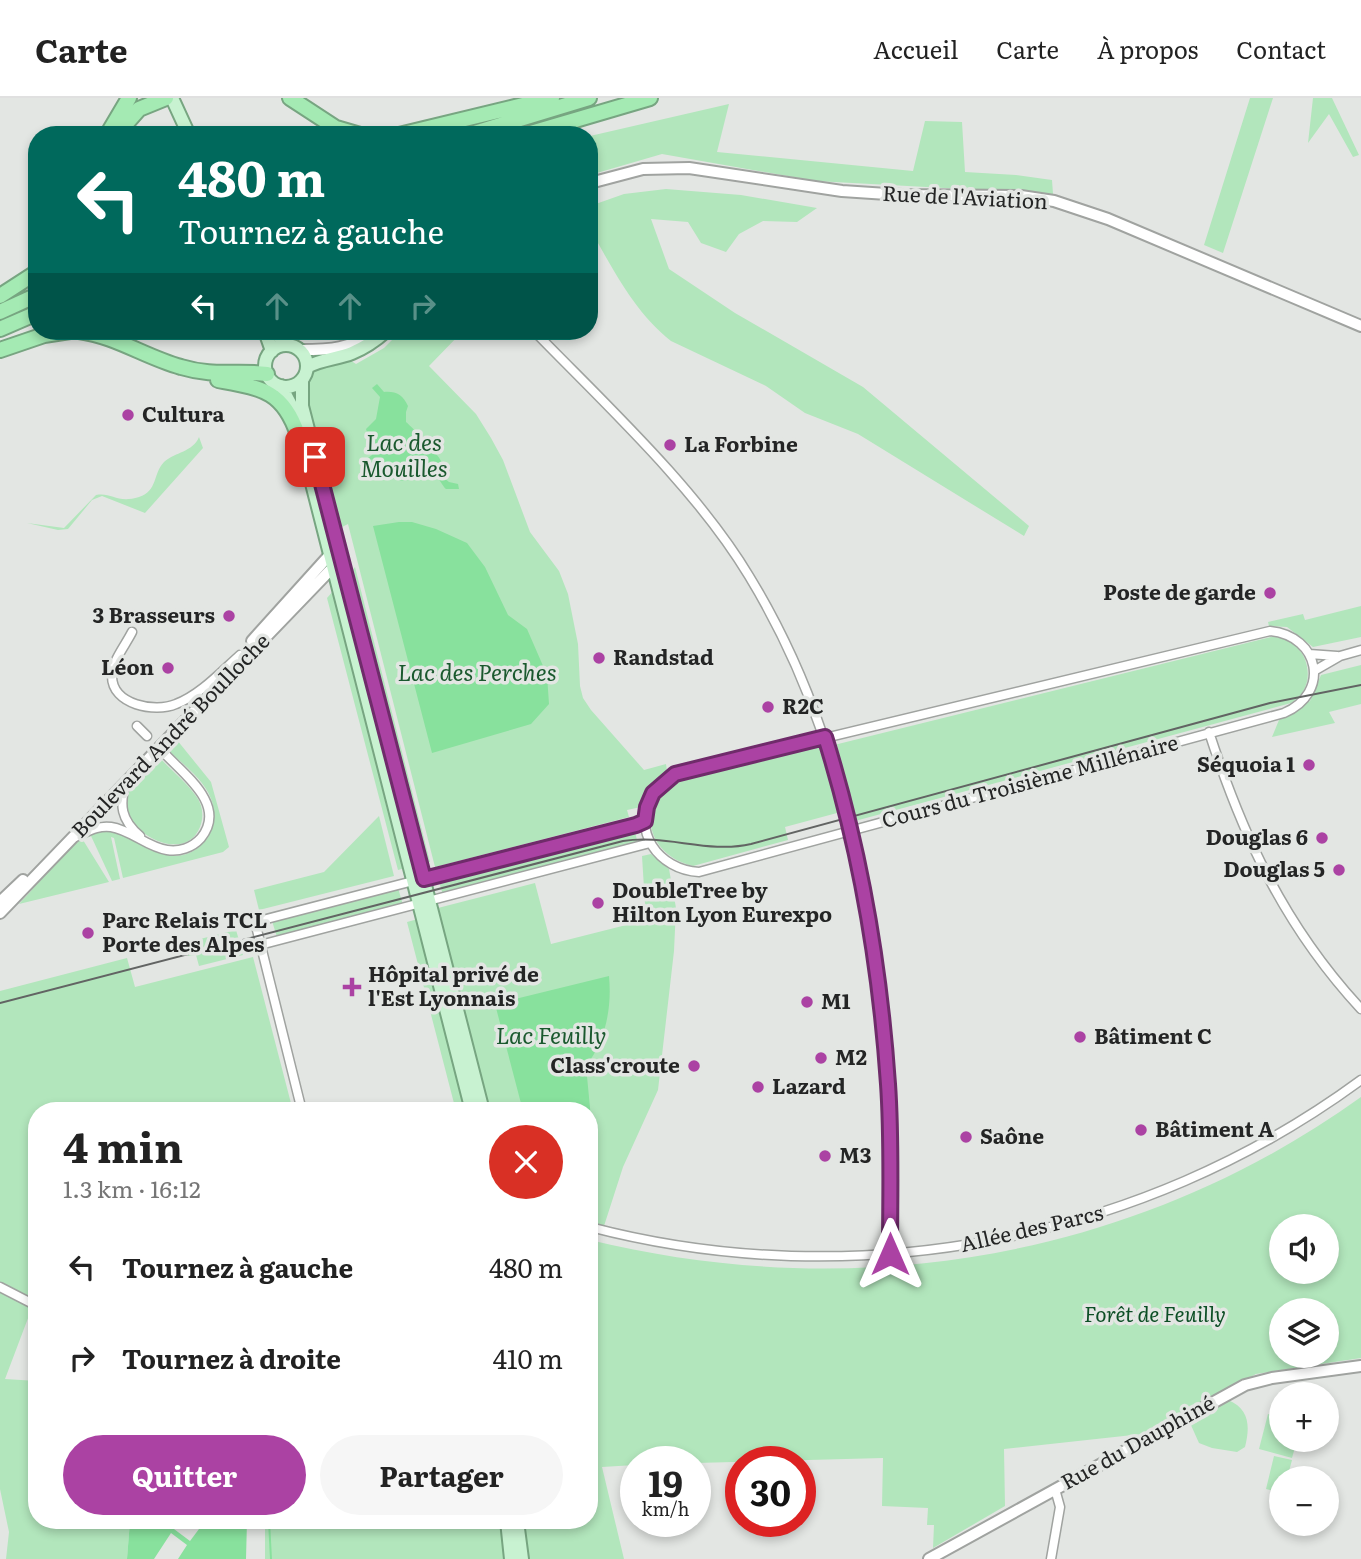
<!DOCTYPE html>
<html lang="fr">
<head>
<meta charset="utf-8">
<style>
	:root { --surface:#fff; --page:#f6f6f6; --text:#222; --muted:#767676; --line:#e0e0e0; --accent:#ab42a3 }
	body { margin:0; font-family:Literata,serif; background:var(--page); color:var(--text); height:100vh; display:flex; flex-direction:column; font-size:26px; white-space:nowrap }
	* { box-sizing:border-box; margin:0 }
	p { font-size:23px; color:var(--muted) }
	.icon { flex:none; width:38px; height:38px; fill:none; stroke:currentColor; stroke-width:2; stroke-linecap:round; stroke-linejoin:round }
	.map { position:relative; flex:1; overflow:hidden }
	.sheet { position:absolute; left:28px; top:1004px; width:570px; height:427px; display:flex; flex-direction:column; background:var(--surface); border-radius:28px; box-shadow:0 4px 10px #0003 }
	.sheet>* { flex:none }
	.top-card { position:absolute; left:28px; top:28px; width:570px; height:214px; border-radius:28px; box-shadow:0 4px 10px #0003; background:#00695c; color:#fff; overflow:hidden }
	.buttons { position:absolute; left:1269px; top:1116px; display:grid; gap:14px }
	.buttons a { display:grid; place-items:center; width:70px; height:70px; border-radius:50%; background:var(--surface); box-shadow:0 4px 10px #0003; font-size:35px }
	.speed { position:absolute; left:620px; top:1348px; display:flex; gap:14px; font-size:35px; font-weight:700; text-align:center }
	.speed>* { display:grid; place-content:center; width:91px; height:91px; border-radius:50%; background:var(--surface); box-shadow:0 4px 10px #0003; line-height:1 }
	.speed small { font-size:18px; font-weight:400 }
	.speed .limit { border:10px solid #d22; background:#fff; color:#111 }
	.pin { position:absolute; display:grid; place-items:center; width:60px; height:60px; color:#fff; margin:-30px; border-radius:14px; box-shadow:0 4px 10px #0006 }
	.me { position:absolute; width:77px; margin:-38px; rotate:0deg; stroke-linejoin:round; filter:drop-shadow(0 0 5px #0008) }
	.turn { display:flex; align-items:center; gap:24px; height:147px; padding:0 35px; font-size:32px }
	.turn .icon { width:91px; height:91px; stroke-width:2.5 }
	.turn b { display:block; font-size:49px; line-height:60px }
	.lanes { display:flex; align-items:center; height:66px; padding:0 35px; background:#0003; justify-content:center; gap:35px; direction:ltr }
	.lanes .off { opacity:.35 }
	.round { display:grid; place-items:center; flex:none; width:74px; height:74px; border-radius:37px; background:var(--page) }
	.summary { display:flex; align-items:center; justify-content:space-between; height:119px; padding:0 35px }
	h1 { font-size:42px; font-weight:700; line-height:52px }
	.cta { display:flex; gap:14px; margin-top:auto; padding:14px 35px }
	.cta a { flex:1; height:80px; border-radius:42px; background:var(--accent); color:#fff; font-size:28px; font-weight:700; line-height:80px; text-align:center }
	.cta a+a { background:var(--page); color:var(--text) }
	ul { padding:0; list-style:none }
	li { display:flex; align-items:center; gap:21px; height:91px; padding:0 35px }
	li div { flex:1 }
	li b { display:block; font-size:26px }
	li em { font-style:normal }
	header { display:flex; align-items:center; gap:42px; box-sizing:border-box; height:98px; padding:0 35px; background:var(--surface); border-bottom:2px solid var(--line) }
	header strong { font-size:33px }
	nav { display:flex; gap:38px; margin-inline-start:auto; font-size:24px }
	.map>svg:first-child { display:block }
</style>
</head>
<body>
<header>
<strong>Carte</strong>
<nav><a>Accueil</a><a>Carte</a><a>À propos</a><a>Contact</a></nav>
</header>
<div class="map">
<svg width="1361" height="1461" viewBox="0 0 1361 1461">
	<rect width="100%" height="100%" fill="#e3e6e3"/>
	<path fill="#b2e6bc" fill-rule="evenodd" d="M1250 0H1273L1223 155 1204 147Z
		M1313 0H1332L1359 57 1353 59 1329 16 1308 45Z
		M729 6 717 54 913 73 925 23 962 24 965 74 1016 77 1052 82 1053 96 816 83 662 56 590 77V38Z
		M666 91 741 97 817 110 797 124 763 123 739 136 726 154 701 145 688 124 651 121 669 171 735 215 863 289 1029 428 1024 438 858 336 805 315 766 288 671 243C636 215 616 177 594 138L590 140V108L624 96Z
		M401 233H463L429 268 476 316 491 340 503 362 530 434 559 473 568 496 578 546 580 588 583 600 591 612 644 672 666 666 667 673 648 691 641 709 627 712 629 719 435 769 348 426 340 430C331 404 300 312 305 288 306 285 309 277 312 274 320 264 335 263 347 260L356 266 384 250Z
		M199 339 203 350 145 415 102 398 92 402 68 431 58 432 27 425 64 430 96 397C112 394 117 406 139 399 158 393 153 375 164 364 175 354 193 354 199 339Z
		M355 469 430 764 423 765 349 477Z
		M334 492 388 715 392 717 405 770 398 772 327 500Z
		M1361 508V539L1313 549 1287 529 1269 528 1268 524 1303 516 1305 522Z
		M1271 539C1307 537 1322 587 1291 605L855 723 834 647Z
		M1361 567V606L1329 614 1335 625 1272 639 1279 622 1310 603 1321 577Z
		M177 642 211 684 229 749 223 754 123 780 114 740 111 739 120 781 112 783 91 738 83 742 109 784 19 806C35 790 77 737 96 733 133 725 164 779 200 748 207 742 212 734 213 725 220 693 189 672 168 652Z
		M822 648 839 707 837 715 785 729 788 742 693 768C649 758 634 711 674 683Z
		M159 659C171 672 186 684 196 698 203 707 204 719 200 729 183 772 107 726 129 690 136 679 150 668 159 659Z
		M379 718 394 778 259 812 254 792 324 774Z
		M634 730 638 746 443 797 438 780Z
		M651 756 669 771 676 810 674 853 658 992 623 1069 604 1128 590 1125V1013H486L434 811 535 785 551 846 646 822 642 758Z
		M398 790 403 807 277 839 272 823Z
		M418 821 468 1013H456L407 824Z
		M236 832 241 849 237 850 238 854H242L243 857 199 868 196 857 188 858 187 853 194 851 193 846 201 844 200 841Z
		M253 859 293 1013H37V1208L33 1207 5 1281 37 1283V1423H130L127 1461H6L9 1434 0 1391V893L127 860 135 889Z
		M1361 999V1260L1256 1276 1142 1336 1004 1351 1005 1408 933 1450 934 1427H927L928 1410 882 1408 883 1360 695 1365 635 1363V1367L602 1369 624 1461H526L521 1423H590V1142C857 1207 1136 1161 1361 999ZM1281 1129H1326V1174H1281ZM1281 1213H1326V1258H1281Z
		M1228 1302C1250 1311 1250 1329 1245 1349L1237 1354 1212 1350 1199 1345 1190 1325Z
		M1268 1316 1281 1319V1342H1297L1292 1360 1259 1351Z
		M1274 1358 1292 1362 1287 1381H1281V1395L1266 1391Z
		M265 1423H514L518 1461H265Z"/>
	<path fill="#88e19d" d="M377 286 384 294C396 293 403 297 408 308L406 314V324C413 330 439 357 441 363 444 369 442 374 444 380L449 384 458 386 459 391H446C440 385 437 373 427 374 422 374 416 380 412 381 394 387 382 375 378 360L370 362 368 360 372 357 376 349 369 341 366 331 376 321 380 299 372 290Z
		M399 424H412L436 431 467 445 485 469 508 517 527 531 547 577 549 606 531 626 432 655 373 428Z
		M609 878C612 909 606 942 586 968L591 1020 590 1022V1013H523L495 906Z
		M130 1423H181L174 1431 190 1443 205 1423H247L246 1461H178L187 1447 171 1435 154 1461H127Z"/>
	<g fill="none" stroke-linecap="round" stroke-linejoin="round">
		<path stroke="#88e19d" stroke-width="2" d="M269 1423 271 1461"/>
		<defs>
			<path id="street" d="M534 233C606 307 696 390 749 478 811 580 840 678 862 794 877 866 887 940 890 1014 891 1061 889 1109 890 1156
				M1270 533C1320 538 1331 595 1284 615L699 774C659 772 629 732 654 695 659 687 667 682 675 676Z
				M132 534C125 548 112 563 112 578 112 607 155 615 176 606 200 597 221 574 240 557
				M1309 556 1337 558
				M1314 573 1340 558 1361 552
				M137 628 147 638
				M1209 634C1243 739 1285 829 1361 911
				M126 684C119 707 121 722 140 738
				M75 739C87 734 98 727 111 729 131 732 147 749 167 752 179 754 192 750 201 740 227 708 186 678 165 656
				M260 847 650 745
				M302 1013 255 824 645 723
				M590 1129C854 1198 1141 1144 1361 982
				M0 1189 37 1208
				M1051 1461 1060 1409 1055 1391"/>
			<path id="secondary" d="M590 85 643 71 689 70 842 93 902 97 1021 98 1054 103 1108 121 1361 228
				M300 252C332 252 349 251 376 233
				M252 543 335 451
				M0 804 23 782
				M0 815 338 464
				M929 1461 1245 1287 1272 1280 1361 1268"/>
			<path id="primary" d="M172 0 189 37
				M265 233 272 253
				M275 233 286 247
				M265 268a21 21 0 1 1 42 0a21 21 0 1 1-42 0Z
				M307 269C322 261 337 261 352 255 364 250 376 242 386 233
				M302 282V308L483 1013
				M281 288 293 311 472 1013
				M507 1423 511 1461
				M517 1423 522 1461"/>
			<path id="highway" d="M290 0 336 30 360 37
				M110 32 129 0
				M116 37 139 11 166 0
				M399 37 552 0
				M468 37 589 0
				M524 37 650 0
				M0 198 37 174
				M0 214 37 197
				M0 231 37 215
				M79 233C116 238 145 259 181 269 214 279 236 272 267 276
				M0 252 44 237 70 233
				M218 282C261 290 283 292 298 337"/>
		</defs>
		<use href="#street" stroke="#a0a3a0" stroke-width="11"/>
		<use href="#secondary" stroke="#a0a3a0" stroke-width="14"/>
		<use href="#primary" stroke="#77a581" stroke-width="16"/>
		<use href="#highway" stroke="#77a581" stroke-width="18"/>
		<use href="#street" stroke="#fff" stroke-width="8"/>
		<use href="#secondary" stroke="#fff" stroke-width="10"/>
		<use href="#primary" stroke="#c8f2d1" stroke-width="12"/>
		<use href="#highway" stroke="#a4eab3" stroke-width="14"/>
		<path stroke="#626463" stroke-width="2" d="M0 905 623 743C666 736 708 756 751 746L1270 605 1361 587"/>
	</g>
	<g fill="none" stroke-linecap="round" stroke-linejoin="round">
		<defs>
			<path id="route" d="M315 359 424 781 636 727 645 723 647 709 653 695 675 676 825 639C860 751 880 869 888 986 892 1042 890 1099 890 1156"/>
		</defs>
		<use href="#route" stroke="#6f2b6a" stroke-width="18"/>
		<use href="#route" stroke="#ab42a3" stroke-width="12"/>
	</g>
	<g fill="#ab42a3" stroke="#e3e6e3" stroke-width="2.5">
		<circle cx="128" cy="317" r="7"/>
		<circle cx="670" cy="347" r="7"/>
		<circle cx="1270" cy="495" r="7"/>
		<circle cx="229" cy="518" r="7"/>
		<circle cx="599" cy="560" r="7"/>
		<circle cx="168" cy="570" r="7"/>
		<circle cx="768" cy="609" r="7"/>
		<circle cx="1309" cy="667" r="7"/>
		<circle cx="1322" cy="740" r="7"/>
		<circle cx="1339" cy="772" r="7"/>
		<circle cx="598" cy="805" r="7"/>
		<circle cx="88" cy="835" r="7"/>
		<path d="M348.5 878.5h7v7h7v7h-7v7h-7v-7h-7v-7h7z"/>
		<circle cx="807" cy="904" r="7"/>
		<circle cx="1080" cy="939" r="7"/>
		<circle cx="821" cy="960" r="7"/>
		<circle cx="694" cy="968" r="7"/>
		<circle cx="758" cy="989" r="7"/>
		<circle cx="1141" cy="1032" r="7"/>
		<circle cx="966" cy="1039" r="7"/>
		<circle cx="825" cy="1058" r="7"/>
	</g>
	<g text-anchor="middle" stroke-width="7" stroke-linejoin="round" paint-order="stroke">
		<g font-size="21" fill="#242525" stroke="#e3e6e3">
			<text transform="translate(965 100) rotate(3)" y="7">Rue de l'Aviation</text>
			<text transform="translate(171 638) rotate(-46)" y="7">Boulevard André Boulloche</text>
			<text transform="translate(1030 684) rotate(-15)" y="7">Cours du Troisième Millénaire</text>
			<text transform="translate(1032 1131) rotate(-13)" y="7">Allée des Parcs</text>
			<text transform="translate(1138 1345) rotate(-29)" y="7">Rue du Dauphiné</text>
		</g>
		<g font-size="21" font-weight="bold" fill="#242525" stroke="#e3e6e3" text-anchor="start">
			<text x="142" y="324">Cultura</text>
			<text x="684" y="354">La Forbine</text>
			<text x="1256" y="502" text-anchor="end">Poste de garde</text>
			<text x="215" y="525" text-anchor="end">3 Brasseurs</text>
			<text x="613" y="567">Randstad</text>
			<text x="154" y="577" text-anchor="end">Léon</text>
			<text x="782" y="616">R2C</text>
			<text x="1295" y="674" text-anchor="end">Séquoia 1</text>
			<text x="1308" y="747" text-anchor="end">Douglas 6</text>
			<text x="1325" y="779" text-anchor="end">Douglas 5</text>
			<text x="612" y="800">DoubleTree by<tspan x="612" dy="24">Hilton Lyon Eurexpo</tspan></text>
			<text x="102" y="830">Parc Relais TCL<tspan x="102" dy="24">Porte des Alpes</tspan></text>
			<text x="368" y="884">Hôpital privé de<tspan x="368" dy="24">l'Est Lyonnais</tspan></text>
			<text x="821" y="911">M1</text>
			<text x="1094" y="946">Bâtiment C</text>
			<text x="835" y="967">M2</text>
			<text x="680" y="975" text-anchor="end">Class'croute</text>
			<text x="772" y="996">Lazard</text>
			<text x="1155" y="1039">Bâtiment A</text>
			<text x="980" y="1046">Saône</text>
			<text x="839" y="1065">M3</text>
		</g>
		<g font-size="21" font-style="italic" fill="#0c4f25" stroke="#e3e6e3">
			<text x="1155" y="1224">Forêt de Feuilly</text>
		</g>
		<g font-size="23" font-style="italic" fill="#1a592e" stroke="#e3e6e3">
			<text x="404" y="353">Lac des<tspan x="404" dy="26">Mouilles</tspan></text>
			<text x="477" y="583">Lac des Perches</text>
			<text x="551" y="946">Lac Feuilly</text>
		</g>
	</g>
</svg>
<div class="buttons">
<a><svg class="icon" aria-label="sound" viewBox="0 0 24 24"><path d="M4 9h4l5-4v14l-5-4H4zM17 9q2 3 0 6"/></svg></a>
<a><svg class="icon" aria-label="layers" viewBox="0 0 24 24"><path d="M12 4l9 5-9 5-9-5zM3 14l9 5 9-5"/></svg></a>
<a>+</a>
<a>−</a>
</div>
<div class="speed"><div>19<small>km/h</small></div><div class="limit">30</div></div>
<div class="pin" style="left:315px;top:359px;background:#d93025"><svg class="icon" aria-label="arrive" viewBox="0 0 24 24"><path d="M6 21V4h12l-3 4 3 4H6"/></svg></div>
<svg class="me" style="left:890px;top:1156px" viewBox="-20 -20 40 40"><path d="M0-17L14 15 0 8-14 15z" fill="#ab42a3" stroke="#fff" stroke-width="4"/></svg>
<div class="top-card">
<div class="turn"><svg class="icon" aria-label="left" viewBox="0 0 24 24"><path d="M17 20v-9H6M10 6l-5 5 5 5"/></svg><div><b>480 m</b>Tournez à gauche</div></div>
<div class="lanes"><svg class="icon" aria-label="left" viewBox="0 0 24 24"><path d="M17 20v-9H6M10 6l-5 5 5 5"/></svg><svg class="icon off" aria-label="ahead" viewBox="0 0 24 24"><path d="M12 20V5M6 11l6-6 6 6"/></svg><svg class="icon off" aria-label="ahead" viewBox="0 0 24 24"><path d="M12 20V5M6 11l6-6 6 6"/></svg><svg class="icon off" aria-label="right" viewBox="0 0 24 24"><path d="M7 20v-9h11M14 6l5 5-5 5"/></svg></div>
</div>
<section class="sheet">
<div class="summary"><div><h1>4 min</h1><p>1.3 km · 16:12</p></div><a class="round" style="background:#d93025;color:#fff"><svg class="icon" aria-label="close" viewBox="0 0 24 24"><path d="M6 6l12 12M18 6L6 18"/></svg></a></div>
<ul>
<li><svg class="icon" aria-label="left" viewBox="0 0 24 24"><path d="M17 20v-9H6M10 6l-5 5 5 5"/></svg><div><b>Tournez à gauche</b></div><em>480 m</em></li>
<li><svg class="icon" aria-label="right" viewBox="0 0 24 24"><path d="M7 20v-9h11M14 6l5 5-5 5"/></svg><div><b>Tournez à droite</b></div><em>410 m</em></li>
</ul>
<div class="cta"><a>Quitter</a><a>Partager</a></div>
</section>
</div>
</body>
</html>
